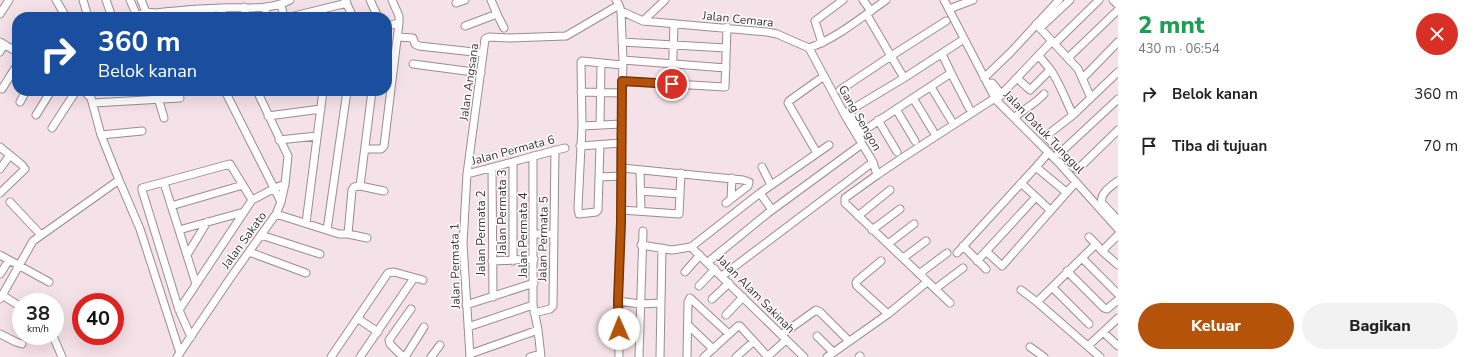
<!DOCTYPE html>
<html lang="id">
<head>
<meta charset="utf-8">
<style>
	:root { --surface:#fff; --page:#f2f2f2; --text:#222; --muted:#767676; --accent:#b45309 }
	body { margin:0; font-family:"Nunito Sans",sans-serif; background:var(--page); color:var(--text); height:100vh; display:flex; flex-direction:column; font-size:15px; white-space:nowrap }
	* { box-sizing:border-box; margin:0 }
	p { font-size:13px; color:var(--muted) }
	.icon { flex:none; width:22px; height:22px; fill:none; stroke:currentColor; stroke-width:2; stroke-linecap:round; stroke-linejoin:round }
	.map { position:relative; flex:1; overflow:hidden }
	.details { display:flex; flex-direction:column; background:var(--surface); width:360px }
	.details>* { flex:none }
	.top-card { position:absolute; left:12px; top:12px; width:380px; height:84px; border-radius:16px; box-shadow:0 4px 16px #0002; background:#1a4fa0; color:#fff; overflow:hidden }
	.speed { position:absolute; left:12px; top:293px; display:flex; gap:8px; font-size:20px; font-weight:700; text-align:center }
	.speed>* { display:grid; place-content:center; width:52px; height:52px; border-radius:50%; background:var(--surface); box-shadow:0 4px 16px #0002; line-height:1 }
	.speed small { font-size:10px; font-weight:400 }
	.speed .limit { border:6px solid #d22; background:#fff; color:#111 }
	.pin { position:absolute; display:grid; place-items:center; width:34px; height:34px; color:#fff; margin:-17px; border:2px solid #fff; border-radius:50%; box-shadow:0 1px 4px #0007 }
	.me { position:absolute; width:44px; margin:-22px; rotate:359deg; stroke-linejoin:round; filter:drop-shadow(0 0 3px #0008) }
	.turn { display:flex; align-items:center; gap:14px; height:84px; padding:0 20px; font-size:18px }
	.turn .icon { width:52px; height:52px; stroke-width:2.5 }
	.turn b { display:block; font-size:28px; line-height:34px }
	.round { display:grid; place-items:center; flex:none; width:42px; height:42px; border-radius:21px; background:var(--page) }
	.headline { display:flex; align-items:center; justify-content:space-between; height:68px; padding:0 20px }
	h1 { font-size:24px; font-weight:800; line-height:30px; color:#1e9e55 }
	.cta { display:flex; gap:8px; margin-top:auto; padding:8px 20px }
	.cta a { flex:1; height:46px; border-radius:24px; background:var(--accent); color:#fff; font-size:16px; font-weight:800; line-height:46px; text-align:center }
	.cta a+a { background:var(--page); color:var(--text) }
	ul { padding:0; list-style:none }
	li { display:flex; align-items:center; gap:12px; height:52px; padding:0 20px }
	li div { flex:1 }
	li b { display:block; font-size:15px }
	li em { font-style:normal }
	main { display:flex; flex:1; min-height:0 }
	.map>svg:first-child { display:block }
</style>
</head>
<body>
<main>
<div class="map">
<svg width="1118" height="357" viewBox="0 0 1118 357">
	<rect width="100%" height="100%" fill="#f5e1e8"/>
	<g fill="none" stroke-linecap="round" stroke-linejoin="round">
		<defs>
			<path id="minor" d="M56 0 66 17
				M83 0 88 17
				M106 0 112 17
				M130 0 137 16 132 17
				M141 0 146 12
				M345 0 353 17
				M370 0 378 17
				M616 0 619 5 621 11 623 60 621 145V222L618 301 619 357
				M863 0 871 11
				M944 0 996 100 1058 162 1118 229
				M1113 0 1118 5
				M456 3 465 0
				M281 5 284 17
				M244 7 246 17
				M265 7 267 17
				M221 8 224 17
				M198 9 200 17
				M949 9 973 0
				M621 11 643 21 767 32 777 34 809 48C837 38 862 17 886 0
				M0 14 9 0
				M497 14 504 28
				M867 15 891 56 946 21
				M137 17V16L146 12 156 13C178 10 199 9 221 8 243 7 270 11 290 0
				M290 17 347 3
				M643 21 665 0
				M1036 24 1078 69 1091 98
				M387 26 399 23
				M465 26 497 14 491 0
				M1040 28 1070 0
				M398 37 413 38 415 44 419 46 483 53
				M0 42 17 52
				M622 42 726 48
				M822 43 815 21 843 0
				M1055 43 1099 0
				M809 48 847 119 873 162 877 175 845 198V203L950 303
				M0 52 4 44
				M942 54 951 73 969 108
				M1068 58 1118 10
				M623 60 726 68
				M413 64 481 73
				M1050 69C1060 83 1065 99 1073 115
				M1118 72 1073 115 1046 136 1061 152 1118 99
				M984 78 1011 52 1059 0
				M1083 78 1118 42
				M1018 79 1030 90 1048 72 1050 69 1039 56
				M622 81 725 87 727 27
				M672 84 674 24
				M988 85 992 83 1002 95
				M931 87 951 120
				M2 89 17 65
				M840 90 891 56 904 78
				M156 91 164 118
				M225 91 281 202 276 214
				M257 91 288 156 285 184 281 202
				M581 92 622 93
				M913 98 933 131
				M996 100 1052 41
				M20 102 26 91
				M93 103 180 98
				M896 109 915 141
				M849 111 861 133
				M844 114 904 78 964 39
				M36 115 51 91
				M268 116 321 109
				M1014 118C1025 108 1034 105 1044 94
				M878 120 897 152
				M600 125 601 63
				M582 126 621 124
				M52 128 76 91
				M101 135 142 131
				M857 135 951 73
				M279 140 317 136
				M600 145 598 210 596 212 579 214 578 208 582 126 581 62 582 61 622 65
				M580 146 621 143
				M0 147 22 165 25 169 0 193
				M366 149H381L384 146 399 23V16L392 0
				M817 153 788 103 789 101 824 76
				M1058 154 1061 152 1073 167 1078 169 1118 130
				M533 156V305L538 330 541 357
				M762 167 771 185
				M1036 167 1048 153
				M492 168 493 297
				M622 168 743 180 749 182 748 186 726 203
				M0 169 10 155
				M640 170 641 211
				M467 174C500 166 532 156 565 148
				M877 175 902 158 995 98
				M600 177 621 176
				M119 180 140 229 180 353
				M1118 181C1111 186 1099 194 1102 203L1118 220
				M164 183 196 284
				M1021 183 1050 210
				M360 186 384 191
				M641 191 680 194
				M760 193 772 210
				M731 199 732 178
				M10 202 41 235
				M171 206 243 185
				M621 210 679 214 681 173
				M858 216 890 190
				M306 223 323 91
				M179 230 244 212
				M327 230 347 91
				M872 230 900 209
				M348 234 352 190 354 187 360 186 372 91
				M533 234H553
				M261 235 320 254
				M1089 237 1096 244
				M888 244 914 224
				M641 245 672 250 691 247 760 193 829 145
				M963 246 986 269
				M691 247 804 357
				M1102 251 1118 265
				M249 252 306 273
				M987 252 1002 266 1076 182
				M957 253 1036 167 1066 192
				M0 255 49 282
				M187 255 207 222
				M903 258 926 241
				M1082 258 1118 294
				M492 261 534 259
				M513 261V163
				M881 261 857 281 856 283 857 286 888 314
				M977 261 1036 197
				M708 262 768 213 862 144
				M1067 271 1104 308 1107 309 1118 300
				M685 272 700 255
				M0 274 9 260
				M919 274 947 253
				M722 276 873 162
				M699 286 715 269
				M1052 287 1089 324
				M935 289 963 268
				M1021 290 1037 302 1100 357
				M2 295 21 307
				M0 299 33 241 119 180 101 135 91 98 84 91
				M712 299 729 283
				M618 301 640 304 661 303
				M1037 302 1096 244 1102 251 1118 235
				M466 305 534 283
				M179 310 252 200 275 188 285 184
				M534 313 550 309 553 306 555 150
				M726 315 743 297
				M357 318 378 332
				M688 325 713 349
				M468 327 533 305
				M1103 332 1118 346
				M0 334 16 342 22 344
				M781 335 816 310 820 312 849 341
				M53 336 62 357
				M817 336 833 352
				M191 337 179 310 142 190V188L230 164 252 200
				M1088 346 1118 318
				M1030 347 1044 357
				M470 354 538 330
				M177 357 231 277 276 214 339 234H348L367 238
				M331 357 388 273 394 272 423 280
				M360 357 414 278
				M403 357 390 344 389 340 411 309
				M405 357 424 327
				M431 357 440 345
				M470 357 463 243 467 174 485 39 489 37 509 38 566 36 619 5
				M530 357 540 354
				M639 357 643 231
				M660 357 662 248
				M687 357 688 302 690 298 729 334
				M704 357 738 326H740L768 357
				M736 357 753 342
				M767 357 786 340
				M827 357 888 314 927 282
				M859 357 860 356"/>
		</defs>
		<use href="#minor" stroke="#9e8b91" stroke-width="9"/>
		<use href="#minor" stroke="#fff" stroke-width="7"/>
	</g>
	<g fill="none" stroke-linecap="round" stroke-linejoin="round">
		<defs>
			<path id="route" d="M619 329 618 301 621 222 622 81 672 84"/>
		</defs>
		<use href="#route" stroke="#753606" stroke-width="10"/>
		<use href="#route" stroke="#b45309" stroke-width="7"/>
	</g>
	<g text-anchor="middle" stroke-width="3" stroke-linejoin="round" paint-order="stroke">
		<g font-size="12" fill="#3a3234" stroke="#fff">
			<text transform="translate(738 19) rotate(6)" y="4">Jalan Cemara</text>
			<text transform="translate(469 82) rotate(-82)" y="4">Jalan Angsana</text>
			<text transform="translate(860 118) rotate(60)" y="4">Gang Sengon</text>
			<text transform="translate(1044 132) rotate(46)" y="4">Jalan Datuk Tunggul</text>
			<text transform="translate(513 150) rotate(-15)" y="4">Jalan Permata 6</text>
			<text transform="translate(502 212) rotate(-90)" y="4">Jalan Permata 3</text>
			<text transform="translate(481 233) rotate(-90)" y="4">Jalan Permata 2</text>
			<text transform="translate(523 235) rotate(-90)" y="4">Jalan Permata 4</text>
			<text transform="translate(543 239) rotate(-89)" y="4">Jalan Permata 5</text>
			<text transform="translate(244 240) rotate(-54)" y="4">Jalan Sakato</text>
			<text transform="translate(455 266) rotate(-91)" y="4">Jalan Permata 1</text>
			<text transform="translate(756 294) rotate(45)" y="4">Jalan Alam Sakinah</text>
		</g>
	</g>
</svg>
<div class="speed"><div>38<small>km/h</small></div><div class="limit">40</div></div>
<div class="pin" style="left:672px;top:84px;background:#d93025"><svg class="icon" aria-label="arrive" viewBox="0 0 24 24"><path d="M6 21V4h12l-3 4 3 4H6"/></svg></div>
<svg class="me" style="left:619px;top:329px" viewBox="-20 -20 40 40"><circle r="19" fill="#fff"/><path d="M0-13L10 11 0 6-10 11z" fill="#b45309"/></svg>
<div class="top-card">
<div class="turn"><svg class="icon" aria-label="right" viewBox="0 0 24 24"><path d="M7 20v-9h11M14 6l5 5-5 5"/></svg><div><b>360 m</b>Belok kanan</div></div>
</div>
</div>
<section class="details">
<div class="headline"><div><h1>2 mnt</h1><p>430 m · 06:54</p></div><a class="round" style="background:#d93025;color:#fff"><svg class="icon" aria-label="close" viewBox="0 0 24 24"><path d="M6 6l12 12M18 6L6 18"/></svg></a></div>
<ul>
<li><svg class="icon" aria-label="right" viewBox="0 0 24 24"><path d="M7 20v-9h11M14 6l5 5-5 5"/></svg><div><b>Belok kanan</b></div><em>360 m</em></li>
<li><svg class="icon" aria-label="arrive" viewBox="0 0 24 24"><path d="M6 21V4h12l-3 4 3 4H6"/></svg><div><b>Tiba di tujuan</b></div><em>70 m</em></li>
</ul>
<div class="cta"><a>Keluar</a><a>Bagikan</a></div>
</section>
</main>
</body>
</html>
